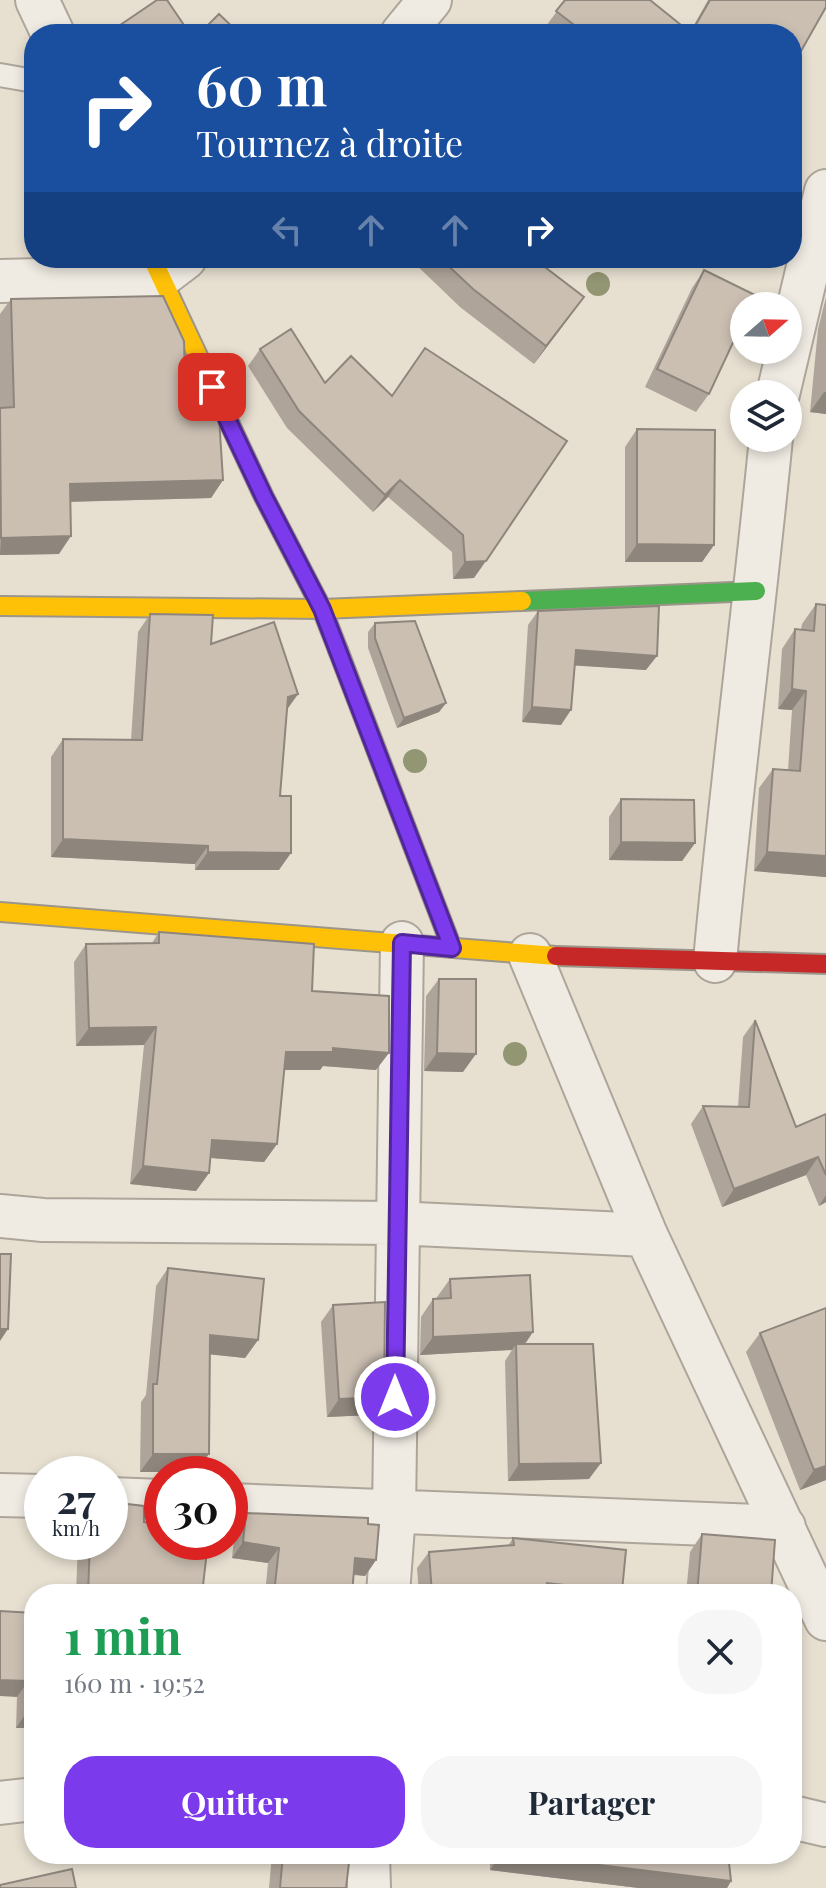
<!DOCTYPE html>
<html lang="fr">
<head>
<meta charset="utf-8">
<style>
	:root { --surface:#fff; --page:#f6f6f7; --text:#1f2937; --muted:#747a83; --accent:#7c3aed }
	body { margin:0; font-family:"Playfair Display",serif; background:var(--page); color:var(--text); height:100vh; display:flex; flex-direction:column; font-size:30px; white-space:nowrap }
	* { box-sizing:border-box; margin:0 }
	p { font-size:26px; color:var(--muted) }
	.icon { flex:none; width:44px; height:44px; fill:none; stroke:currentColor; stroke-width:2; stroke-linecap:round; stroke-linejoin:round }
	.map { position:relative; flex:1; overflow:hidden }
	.sheet { position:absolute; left:24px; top:1584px; width:778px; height:280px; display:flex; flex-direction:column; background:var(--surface); border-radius:32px; box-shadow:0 4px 12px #0003 }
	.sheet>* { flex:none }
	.top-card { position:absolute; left:24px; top:24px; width:778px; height:244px; border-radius:32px; box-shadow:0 4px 12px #0003; background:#1a4fa0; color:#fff; overflow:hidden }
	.needle { width:52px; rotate:70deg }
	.buttons { position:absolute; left:730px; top:292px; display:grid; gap:16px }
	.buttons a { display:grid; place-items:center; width:72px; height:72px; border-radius:50%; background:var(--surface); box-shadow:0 4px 12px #0003; font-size:40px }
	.speed { position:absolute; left:24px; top:1456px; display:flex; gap:16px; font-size:40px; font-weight:700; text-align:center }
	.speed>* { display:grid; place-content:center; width:104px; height:104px; border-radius:50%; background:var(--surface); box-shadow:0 4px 12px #0003; line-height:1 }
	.speed small { font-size:20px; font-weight:400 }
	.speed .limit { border:12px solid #d22; background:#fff; color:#111 }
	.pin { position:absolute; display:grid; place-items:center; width:68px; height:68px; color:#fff; margin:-34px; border-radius:16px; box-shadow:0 4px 12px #0006 }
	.me { position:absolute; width:88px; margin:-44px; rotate:0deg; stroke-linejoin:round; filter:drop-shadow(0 0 6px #0008) }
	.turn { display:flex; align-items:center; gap:28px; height:168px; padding:0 40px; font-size:36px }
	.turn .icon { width:104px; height:104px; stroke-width:2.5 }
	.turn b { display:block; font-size:56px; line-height:68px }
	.lanes { display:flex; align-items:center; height:76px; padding:0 40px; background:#0003; justify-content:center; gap:40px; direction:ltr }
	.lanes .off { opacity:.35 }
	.round { display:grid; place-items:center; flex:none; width:84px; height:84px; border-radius:32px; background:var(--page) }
	.headline { display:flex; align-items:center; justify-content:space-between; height:136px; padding:0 40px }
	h1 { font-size:48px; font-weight:700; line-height:60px; color:#1e9e55 }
	.cta { display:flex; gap:16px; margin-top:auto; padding:16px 40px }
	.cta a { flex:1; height:92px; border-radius:32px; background:var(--accent); color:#fff; font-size:32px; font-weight:700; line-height:92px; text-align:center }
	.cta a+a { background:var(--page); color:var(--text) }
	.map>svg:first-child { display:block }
</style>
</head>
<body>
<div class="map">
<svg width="826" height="1888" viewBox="0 0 826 1888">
	<rect width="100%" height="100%" fill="#e7e0d1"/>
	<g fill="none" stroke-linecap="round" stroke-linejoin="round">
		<defs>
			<path id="lane" d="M0 75 34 81"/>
			<path id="street" d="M37 0 53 34
				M402 34 430 0
				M0 281 160 277 185 258
				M778 394 826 191
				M530 955 646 1235 826 1619
				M715 961C731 786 754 612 771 438
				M0 1216 43 1220 395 1223 646 1235
				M0 1495 42 1496
				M110 1499 162 1501
				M230 1505 784 1527
				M388 1594 394 1513 402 943
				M0 1803 34 1799
				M792 1817 826 1825
				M368 1854 369 1888"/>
			<path id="fast" d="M522 601 756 591
				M338 650 452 948"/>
			<path id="slow" d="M152 258 264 497 322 609 338 650
				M0 606 322 609 522 601
				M0 912 556 956"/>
			<path id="jam" d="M556 956 826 964"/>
		</defs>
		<use href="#lane" stroke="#ada599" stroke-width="26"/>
		<use href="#street" stroke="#ada599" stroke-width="46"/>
		<use href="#fast" stroke="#9c958a" stroke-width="22"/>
		<use href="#slow" stroke="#9c958a" stroke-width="22"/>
		<use href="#jam" stroke="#9c958a" stroke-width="22"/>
		<use href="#lane" stroke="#efebe3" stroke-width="22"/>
		<use href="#street" stroke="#efebe3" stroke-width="42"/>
		<use href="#fast" stroke="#4caf50" stroke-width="18"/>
		<use href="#slow" stroke="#ffc107" stroke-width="18"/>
		<use href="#jam" stroke="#c62828" stroke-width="18"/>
	</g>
	<g fill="#929673">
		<circle cx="598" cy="284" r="12"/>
		<circle cx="415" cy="761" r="12"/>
		<circle cx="515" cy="1054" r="12"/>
	</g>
	<path fill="#afa499" d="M565 0 690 32 708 0H826L792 34H550L544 29Z
		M409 258H533L571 315 534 364 460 307Z
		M704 270 709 394 696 412 645 387 692 288Z
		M826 297V414L810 412 818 329Z
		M11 299 186 417 223 480 211 498 70 502 59 554 0 555V314Z
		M425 348 474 578 453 579 452 552 388 497 373 512 287 428 248 366 260 349 325 383 392 396Z
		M637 429 714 545 702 562H625V447Z
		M816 604 826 877 754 871 759 788 773 769 788 770 792 710 778 709 782 649 795 629 801 630 802 624Z
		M538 611 646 670 575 665 561 725 522 722 528 625Z
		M150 614 211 644 298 694 287 709 280 796 279 870H195V864L51 857V757L63 739 131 740 138 632Z
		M375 623 446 703 439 712 397 728 368 648V632Z
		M621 799 695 843 682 861 609 860V817Z
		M159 932 312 991 376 1070 323 1066 320 1070H284L277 1144 264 1162 210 1158 209 1173 196 1191 130 1184 144 1045 76 1046 74 962 86 944 152 943Z
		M439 979 463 1072 424 1071 426 996Z
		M755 1020 796 1127 826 1114V1202L819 1206 806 1175 722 1207 691 1124 703 1106 738 1107 743 1037Z
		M168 1268 258 1340 245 1358 209 1354 196 1472H140L141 1402 146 1395 156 1286Z
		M450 1279 525 1344 589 1479 508 1481 505 1361 512 1350 420 1355 421 1317 433 1299H437V1297Z
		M333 1305 371 1415 327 1417 321 1322Z
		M826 1308V1480L800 1490 746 1352 760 1333Z
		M246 1513 368 1524 376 1560 365 1576 353 1575 352 1594H265L268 1563 232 1558 235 1529Z
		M144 1522 202 1594H76L78 1542H110Z
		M702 1534 771 1594H686L690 1552Z
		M513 1538 620 1594H419L417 1568 429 1552 508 1546Z
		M34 1613V1728H16L17 1697Z
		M272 1854H350L346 1888H269Z
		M490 1854H728L731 1881 727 1888H639L490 1870Z"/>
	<path fill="#8e867d" d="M584 297 571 315 534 364 546 346Z
		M824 392H826V414L810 412Z
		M223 480 211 498 57 502 70 484Z
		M400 480 388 497 373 512 385 495Z
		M71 536 59 554 0 555 1 538Z
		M637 544 714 545 702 562H625Z
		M486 561 474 578 453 579 465 562Z
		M576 650 657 656 646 670 566 665Z
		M792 689 806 691 792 710 778 709Z
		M298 694 286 711 288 697Z
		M446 703 439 712 397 728 404 718Z
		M532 707 571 710 561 725 522 722Z
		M63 839 208 846 195 864 51 857Z
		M621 842 695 843 682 861 609 860Z
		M208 852 291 853 279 870H195Z
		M767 852 826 856V877L754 871Z
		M156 1027 144 1045 76 1046 89 1028Z
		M333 1048 389 1053 376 1070 323 1066 320 1070H273L286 1052Z
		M437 1053 476 1054 463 1072 424 1071Z
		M212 1140 277 1144 264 1162 200 1157Z
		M818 1157 806 1175 722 1207 734 1189Z
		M143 1166 209 1173 196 1191 130 1184Z
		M826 1195V1202L819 1206Z
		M0 1329H8L0 1341Z
		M533 1332 521 1350 516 1344 512 1350 420 1355 433 1337Z
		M210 1335 258 1340 245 1358 197 1353Z
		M384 1397 371 1415 327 1417 339 1399Z
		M153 1454H209L196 1472H140Z
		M601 1463 589 1479 508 1481 519 1464Z
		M826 1466V1480L800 1490 814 1470Z
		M243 1542 279 1548 268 1563 232 1558Z
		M355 1558 376 1560 365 1576 344 1573Z
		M547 1583 622 1591 620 1594H539Z
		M0 1680 28 1681 17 1697 0 1696Z
		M27 1712H34V1728H16Z
		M501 1854H509L731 1881 727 1888H639L490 1870Z"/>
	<path fill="#cbbfb2" stroke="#8e867d" stroke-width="2" d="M157 0H167L190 34H107Z
		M565 0H650L691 33 710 0H826V7L792 67V34H586L556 11Z
		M219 14 240 34H199Z
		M440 258H533L584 297 546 346 473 289Z
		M704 270 755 295 750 306H744V319L709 394 657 369Z
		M163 296 184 341 186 417H219L223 480 70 484 71 536 1 538 0 408 14 407 11 299Z
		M291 329 325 383 351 356 392 396 425 348 567 441 486 561 465 562 463 535 400 480 385 495 299 411 260 349Z
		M637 429 715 430 714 545 637 544Z
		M816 604 826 605V856L767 852 773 769 800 771 806 691 792 689 795 629 814 631Z
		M659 606 657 656 576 650 571 710 532 707 538 611Z
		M150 614 213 615 211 644 274 622 298 694 288 697 280 796H291V853L208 852V846L63 839V739L142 740Z
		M415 621 446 703 404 718 375 638V623Z
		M621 799 694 800 695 843 621 842Z
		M159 932 314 944 312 991 389 996V1053L333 1048V1052H286L277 1144 212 1140 209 1173 143 1166 156 1027 89 1028 86 944 159 943Z
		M439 979H476V1054L437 1053Z
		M755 1020 796 1127 826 1114V1175L818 1157 734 1189 703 1106 749 1107Z
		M0 1254H11L8 1329H0Z
		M168 1268 264 1279 258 1340 210 1335 209 1454H153V1384H157Z
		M530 1275 533 1332 433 1337V1299L451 1298 450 1279Z
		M385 1302 384 1397 339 1399 333 1305Z
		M826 1308V1466L814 1470 760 1333Z
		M516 1344H593L601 1463 519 1464Z
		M110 1502 144 1506V1522L162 1524V1542H208L202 1594H88L90 1542H110Z
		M246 1513 368 1518V1524L379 1525 376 1560 355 1558 352 1594H274L279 1548 243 1542Z
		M702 1534 775 1540 771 1594H697Z
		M513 1538 626 1550 622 1591 547 1583 548 1594H432L429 1552 514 1545Z
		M0 1611 34 1613V1712H27L28 1681 0 1680Z
		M283 1854H350L346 1888H280Z
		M509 1854H728L731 1881Z
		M72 1869 76 1888H0V1885Z"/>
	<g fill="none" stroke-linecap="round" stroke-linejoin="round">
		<defs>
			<path id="route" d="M212 387 264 497 322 609 452 948 402 943 395 1397"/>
		</defs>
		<use href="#route" stroke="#51269a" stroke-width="20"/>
		<use href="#route" stroke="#7c3aed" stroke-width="14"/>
	</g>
</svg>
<div class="buttons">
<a><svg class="needle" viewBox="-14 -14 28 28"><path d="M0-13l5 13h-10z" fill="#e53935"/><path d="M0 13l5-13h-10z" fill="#747a83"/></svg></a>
<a><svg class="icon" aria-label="layers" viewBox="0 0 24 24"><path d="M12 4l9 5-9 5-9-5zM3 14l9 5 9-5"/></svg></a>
</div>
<div class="speed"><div>27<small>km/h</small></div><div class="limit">30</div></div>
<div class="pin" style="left:212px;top:387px;background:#d93025"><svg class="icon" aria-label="arrive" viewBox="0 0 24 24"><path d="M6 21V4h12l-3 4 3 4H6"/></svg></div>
<svg class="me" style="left:395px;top:1397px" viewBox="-20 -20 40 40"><circle r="17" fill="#7c3aed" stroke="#fff" stroke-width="3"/><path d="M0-11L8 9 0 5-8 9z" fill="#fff"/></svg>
<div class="top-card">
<div class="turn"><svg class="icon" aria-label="right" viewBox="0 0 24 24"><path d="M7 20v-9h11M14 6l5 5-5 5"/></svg><div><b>60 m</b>Tournez à droite</div></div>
<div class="lanes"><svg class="icon off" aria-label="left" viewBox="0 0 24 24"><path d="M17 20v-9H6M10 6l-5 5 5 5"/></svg><svg class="icon off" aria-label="ahead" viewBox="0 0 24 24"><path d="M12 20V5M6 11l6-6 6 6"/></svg><svg class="icon off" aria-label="ahead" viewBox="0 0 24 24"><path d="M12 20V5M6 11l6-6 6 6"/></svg><svg class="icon" aria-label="right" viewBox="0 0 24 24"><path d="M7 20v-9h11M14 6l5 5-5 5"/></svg></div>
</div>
<section class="sheet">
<div class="headline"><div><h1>1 min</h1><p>160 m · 19:52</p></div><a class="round"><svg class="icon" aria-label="close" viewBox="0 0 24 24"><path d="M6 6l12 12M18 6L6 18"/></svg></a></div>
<div class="cta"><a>Quitter</a><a>Partager</a></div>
</section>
</div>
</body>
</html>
